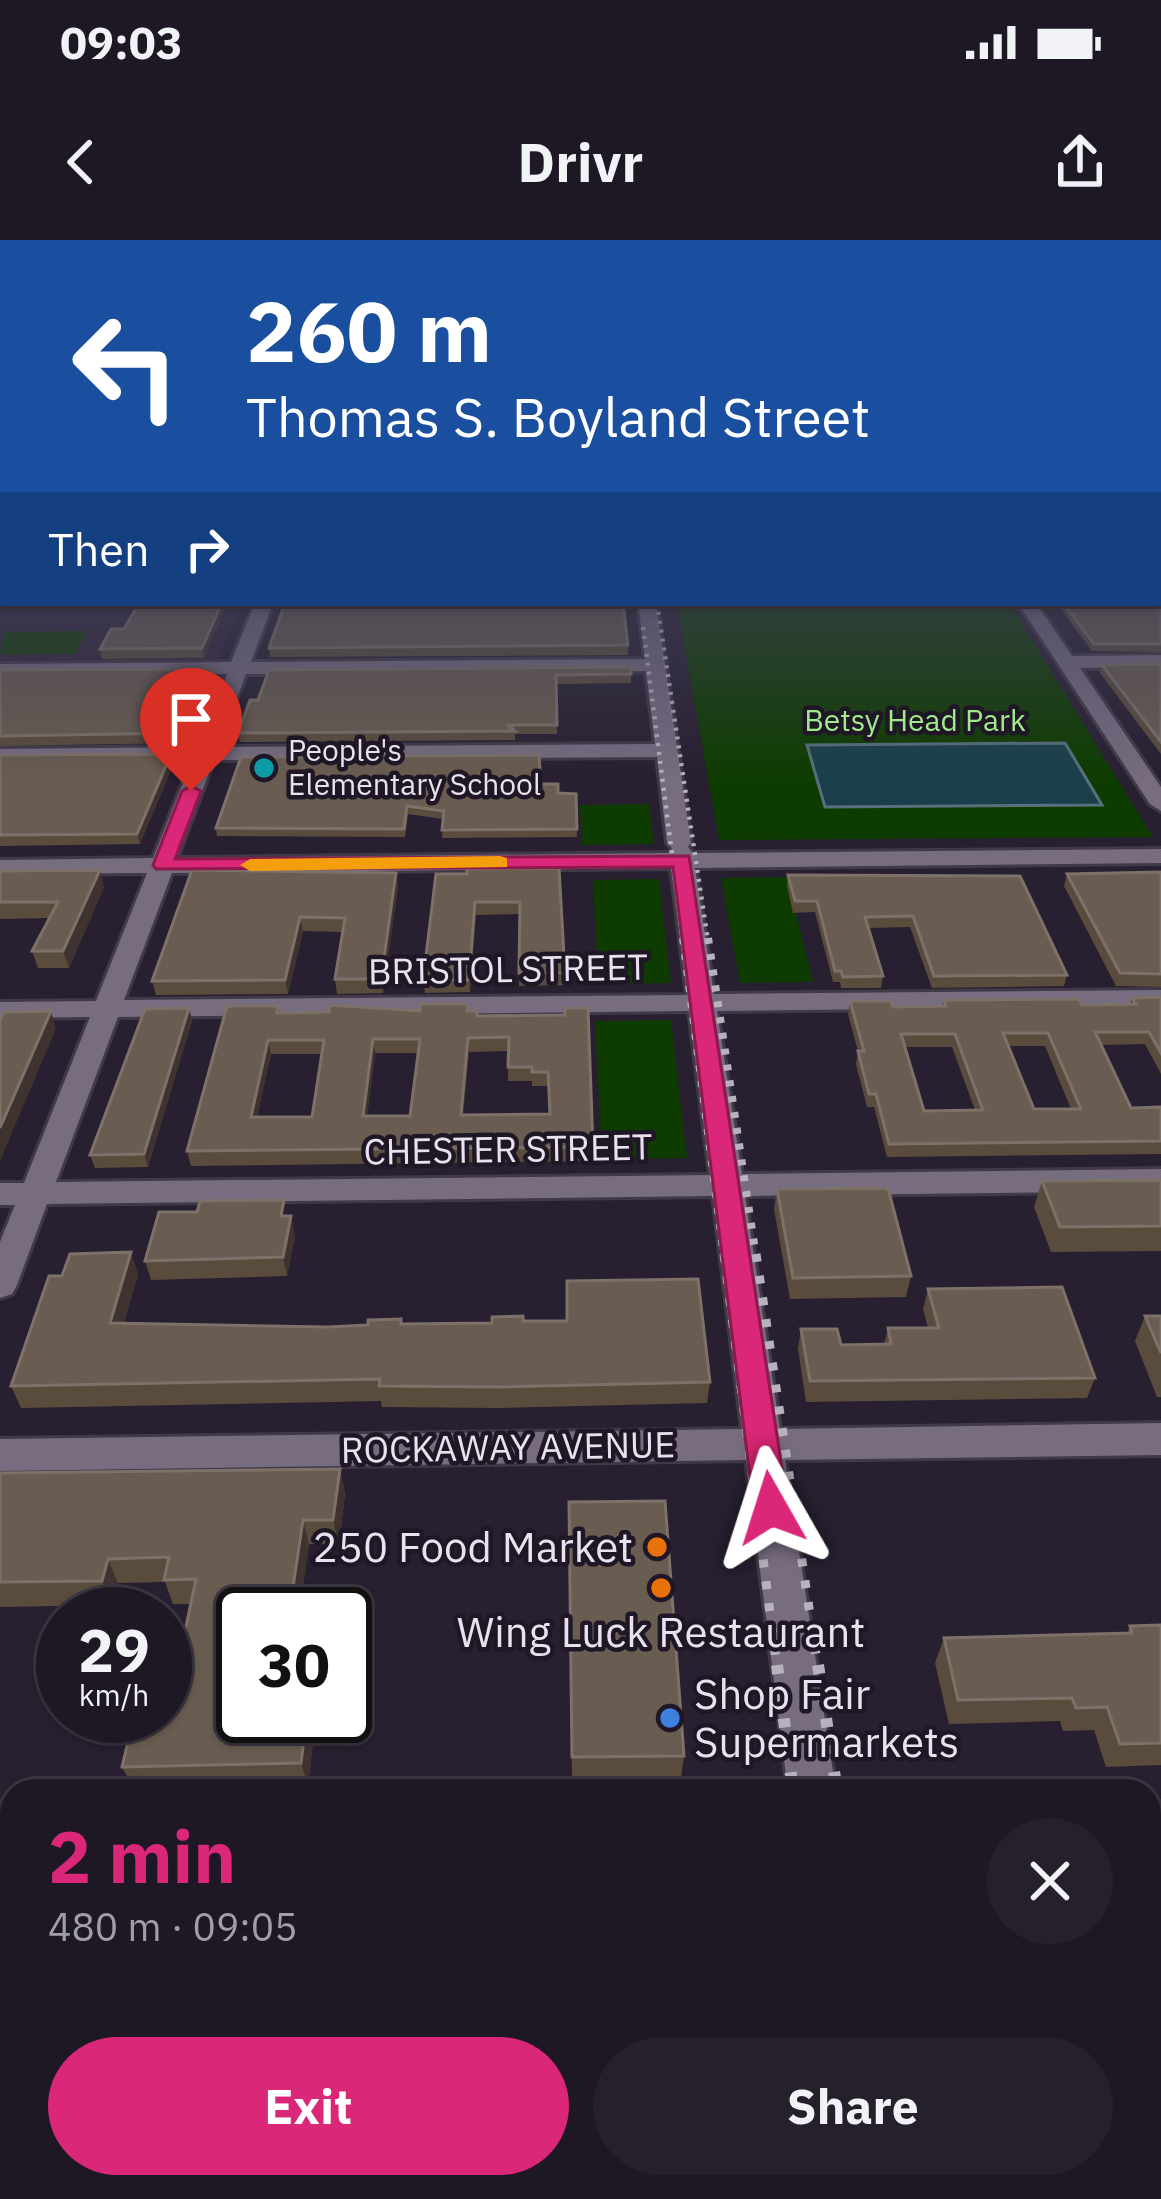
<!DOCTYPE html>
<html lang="en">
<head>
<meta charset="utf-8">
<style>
	:root { --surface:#1e1724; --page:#26202c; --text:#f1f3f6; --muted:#a19fa6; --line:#3c3641; --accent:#db2777 }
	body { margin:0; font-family:"IBM Plex Sans",sans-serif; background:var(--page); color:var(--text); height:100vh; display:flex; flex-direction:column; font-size:45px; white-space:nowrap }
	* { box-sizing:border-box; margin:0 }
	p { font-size:39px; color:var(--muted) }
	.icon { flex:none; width:66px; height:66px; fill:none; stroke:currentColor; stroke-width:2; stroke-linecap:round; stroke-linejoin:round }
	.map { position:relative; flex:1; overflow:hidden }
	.sheet { position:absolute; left:0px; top:1539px; width:1161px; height:420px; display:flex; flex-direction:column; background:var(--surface); border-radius:36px 36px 0 0; box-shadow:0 3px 9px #0004,0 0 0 3px var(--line) }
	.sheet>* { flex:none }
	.hud { position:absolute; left:0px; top:0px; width:1161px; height:366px; box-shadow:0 3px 9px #0004,0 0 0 3px var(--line); background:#1a4fa0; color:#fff; overflow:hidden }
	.speed { position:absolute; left:36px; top:1347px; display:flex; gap:24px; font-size:60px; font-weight:700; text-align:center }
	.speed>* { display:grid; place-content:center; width:156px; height:156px; border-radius:50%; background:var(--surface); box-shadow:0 3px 9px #0004,0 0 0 3px var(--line); line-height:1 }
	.speed small { font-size:30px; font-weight:400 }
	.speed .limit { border:6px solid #111; border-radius:18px; background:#fff; color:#111 }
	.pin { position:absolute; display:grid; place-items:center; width:102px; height:102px; color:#fff; margin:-123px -51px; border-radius:50% 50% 50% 0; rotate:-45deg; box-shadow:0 0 12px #0007 }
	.pin .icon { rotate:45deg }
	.me { position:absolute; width:132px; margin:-66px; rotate:354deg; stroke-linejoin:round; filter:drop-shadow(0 0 9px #0008) }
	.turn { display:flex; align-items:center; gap:42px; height:252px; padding:0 48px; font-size:54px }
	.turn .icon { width:156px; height:156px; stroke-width:2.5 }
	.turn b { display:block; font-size:84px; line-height:102px }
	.then { display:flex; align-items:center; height:114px; padding:0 48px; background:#0003; gap:24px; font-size:45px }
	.round { display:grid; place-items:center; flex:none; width:126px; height:126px; border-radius:63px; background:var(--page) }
	.headline { display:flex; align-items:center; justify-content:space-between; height:204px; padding:0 48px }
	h1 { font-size:72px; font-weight:700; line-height:90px; color:var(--accent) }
	.cta { display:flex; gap:24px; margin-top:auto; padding:24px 48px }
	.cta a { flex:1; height:138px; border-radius:72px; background:var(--accent); color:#fff; font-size:48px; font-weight:700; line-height:138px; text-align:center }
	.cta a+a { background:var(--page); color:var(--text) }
	.status { display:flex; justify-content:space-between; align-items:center; height:84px; padding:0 60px; background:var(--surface); direction:ltr }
	.status svg { height:33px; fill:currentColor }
	header { display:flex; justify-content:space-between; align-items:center; height:156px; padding:0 48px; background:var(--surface); font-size:54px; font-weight:700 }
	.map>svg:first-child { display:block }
</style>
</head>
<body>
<div class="status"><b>09:03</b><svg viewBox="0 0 49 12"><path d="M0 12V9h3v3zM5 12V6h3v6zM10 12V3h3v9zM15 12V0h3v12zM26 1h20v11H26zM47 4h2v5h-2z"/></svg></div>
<header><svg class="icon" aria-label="back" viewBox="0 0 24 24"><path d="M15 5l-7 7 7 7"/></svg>Drivr<svg class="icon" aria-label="share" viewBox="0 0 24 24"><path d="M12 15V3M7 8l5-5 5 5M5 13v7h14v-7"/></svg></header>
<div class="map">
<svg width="1161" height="1959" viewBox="0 0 1161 1959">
	<rect width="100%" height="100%" fill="#281f30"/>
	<path fill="#31243b" d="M242 365 219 419 0 420V366Z"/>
	<path fill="#0e3c00" d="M677 363H1009L1153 597 719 600Z
		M89 391 74 414 0 415 4 392Z
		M649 564 654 604 582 605 580 565Z
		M787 637 813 742 740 743 721 638Z
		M659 639 671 743 598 744 593 640Z
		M671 780 687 918 602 919 595 781Z"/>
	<path fill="#1a3f4b" stroke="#58707c" stroke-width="3" d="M1065 503 1102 565 825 567 807 505Z"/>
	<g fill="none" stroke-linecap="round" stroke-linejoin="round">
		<defs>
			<path id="minor" d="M1158 286H1161V296H1158Z
				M1158 347H1161V357H1158Z
				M255 363H273L251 422 645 419 638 363H656L691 603 688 607 693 613 1161 609V623L695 628 714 754 1161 750V766L717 771 742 934 1161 929V951L745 956 780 1189 1161 1183V1215L785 1220 836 1551H788L746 1220 0 1231V1199L742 1189 713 956 47 964 17 1045 12 1054 0 1058V1002L15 965H0V943H24L90 777 0 778V762L96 761 147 633 0 634V620L153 618 192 520 0 521V509L198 507 227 434 0 436V424L231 422ZM646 431 655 504 219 507 246 434ZM657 517 667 603 672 608 669 613 177 618 214 520ZM671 628 687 755 124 760 172 633ZM689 771 710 935 56 942 118 777Z
				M1018 363H1036L1072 416 1161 415V427L1080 428 1161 547V571L1150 564Z
				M0 1588H12V1636H0Z
				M839 1947H895L898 1959H840Z"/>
		</defs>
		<use href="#minor" stroke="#403947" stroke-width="6"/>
		<use href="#minor" fill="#776c80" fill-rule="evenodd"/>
		<path stroke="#b8b2bf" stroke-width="4.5" stroke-dasharray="3 6" stroke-linecap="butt" d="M657 363 708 701
			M643 387 683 701"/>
		<path stroke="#b8b2bf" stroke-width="8" stroke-dasharray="6 10" stroke-linecap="butt" d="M683 698 724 1017
			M708 698 756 1017"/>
		<path stroke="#b8b2bf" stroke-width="9" stroke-dasharray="8 14" stroke-linecap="butt" d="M724 1014 777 1428
			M756 1014 818 1428"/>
		<path stroke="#b8b2bf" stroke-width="12" stroke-dasharray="9 18" stroke-linecap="butt" d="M777 1425 793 1551
			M818 1425 837 1551
			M844 1947 846 1959
			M897 1947 899 1959"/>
	</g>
	<path fill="#5a4c3d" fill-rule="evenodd" d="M1161 353V412L1092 411 1061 369 1050 370 1045 363H1158Z
		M227 363 204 418 102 419 100 409 124 389Z
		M680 363H707L706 369H681Z
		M628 405V415L270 417 269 408Z
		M1161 424V514L1100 433 1102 425Z
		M0 430 210 439 182 503 0 506Z
		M269 430 631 434V443L556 444 557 494H515V500L240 502 238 493 258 460Z
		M171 514 173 525 140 604 0 606V515Z
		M541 544 558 553 576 554 577 597 442 598 443 579 408 574 405 597 217 596 216 588Z
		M559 628 565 745 519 746 520 674 476 675 470 752 425 753 423 740 467 634Z
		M0 631 104 647 69 728H38L32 711 49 678 0 679Z
		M1161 632V747L1116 746 1064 646 1067 634Z
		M396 633 398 647 383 753 337 754 335 739 343 692 303 691 288 754 156 755 152 741Z
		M788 635 1020 636 1067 735 1064 746 932 748 910 687 869 688 883 736 881 748H841L840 742H833L815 672 793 673 787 646Z
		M1161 757V834L1145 804 1101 805 1131 868 1161 867V914L887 917 874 867H867L856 824 858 811 848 774 850 761 893 767 942 766 944 760 1082 765 1130 764 1132 758ZM1008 806H1045L1071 869H1034ZM905 807H952L975 870 924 871Z
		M279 766 280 773 468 771 477 776 565 775 588 768 593 921 191 926 187 911ZM508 811V841H532V846H549L550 874 463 875 469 812ZM375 813H418L410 876H367ZM271 814H322L312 877H257Z
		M189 768 192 781 148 927 95 928 90 915Z
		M1161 940V1011L1051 1012 1034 967 1042 941Z
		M777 949 911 1036 906 1057 790 1059 774 969Z
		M287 976 295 995 287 1036 151 1040 145 1021Z
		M138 1034 124 1083 328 1087 523 1081 710 1142 707 1163 502 1168 382 1167 381 1161 21 1168 11 1146 62 1036Z
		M928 1049 1095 1138 1087 1158 806 1162 798 1109 801 1089 841 1105 884 1104 888 1088H928L923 1069Z
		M1145 1076H1161V1157H1157L1135 1101Z
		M340 1229 345 1254 339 1304H309L299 1374H243V1476H316L308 1546 134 1549 122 1527 184 1396 191 1364H173L165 1342 118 1343 112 1365 0 1367V1233Z
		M569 1262 684 1516 681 1539 572 1540Z
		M1161 1385V1525L1106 1527 1094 1490 1063 1491 1060 1481 949 1484 935 1423 944 1398 1127 1393 1130 1386Z
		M12 1684V1830H0V1699Z
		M1161 1807V1926H1149V1808Z"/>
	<path fill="#3f3330" d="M222 363H227L204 418 202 408Z
		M208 429 210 439 182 503 180 493Z
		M171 514 173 525 140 604 137 594Z
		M100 630 104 647 69 728 63 711Z
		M396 633 398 647 383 753 381 739Z
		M475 662 476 675 470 752 469 740Z
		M300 677 303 691 288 754 285 740Z
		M189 768 192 781 148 927 144 914Z
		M51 771 56 789 0 921V888Z
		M468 798 469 812 462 889 461 875Z
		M373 799 375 813 365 890 363 876Z
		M268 800 271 814 254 892 251 877Z
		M291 976 295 995 287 1036 283 1017Z
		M131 1012 138 1034 118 1105 110 1083Z
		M340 1229 345 1254 339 1304 333 1280Z
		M303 1280 309 1304 299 1374H289Z
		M108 1319 118 1343 112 1365 102 1341Z
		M307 1476H316L308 1546 301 1523Z
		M377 1947H384L383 1959H375Z"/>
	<path fill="#695c50" stroke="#7d7169" stroke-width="3" fill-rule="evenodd" d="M1158 292H1161V337H1158Z
		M0 298H3V342H0Z
		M1158 353H1161V404H1094L1063 363H1158Z
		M139 363H222L202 408 100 409 111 389H124Z
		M285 363H623L628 405 269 408Z
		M1161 424V502L1102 425Z
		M630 427 631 434 556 435 557 485H508L515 491 238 493 250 460H258L269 430Z
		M208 429 180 493 0 496V430Z
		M171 514 137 594 0 595V515Z
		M539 515 541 544H558V553L576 554 577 589 442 590 444 571 407 566 404 589 216 588 241 517Z
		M559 628 565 733H519L520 662H475L469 740H423L436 634H467V629Z
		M100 630 63 711H32L58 662H0V631Z
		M192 630 396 633 381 739H335L345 678 300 677 285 740 152 741Z
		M1161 632V734L1120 733 1067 634Z
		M788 635 1020 636 1067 735 934 736 913 676 865 677 883 736 843 737 841 731H835L817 661H795Z
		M1161 757V813L1149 792H1095L1131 868 1161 867V901L889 904 876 854H869L858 811H864L850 761H891L893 767 946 766 944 760 1079 759 1082 765 1136 764 1132 758ZM1003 793H1048L1081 869H1034ZM901 794H955L983 870 924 871Z
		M420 764H467V771H477V776L565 775V768H588L593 907 187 911 227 766H279L277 773 329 772 330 765 420 771ZM509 797 508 827H532V832H548L550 874 461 875 468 798ZM373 799H420L410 876H363ZM268 800H324L312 877H251Z
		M189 768 144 914 90 915 145 769Z
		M51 771 0 888V780L4 772Z
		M1161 940V986L1060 987 1042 941Z
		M888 948 911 1036 793 1038 777 949Z
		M284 960 281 976H291L283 1017 145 1021 159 972H197L200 961Z
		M131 1012 110 1083 328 1087 368 1085V1080L401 1079V1084L492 1083V1077L523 1076V1081H567V1041L698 1039 710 1142 500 1147 379 1146 380 1139 11 1146 49 1036H62L70 1014Z
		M1062 1047 1095 1138 810 1141 801 1089H837L841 1105 891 1104 888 1088H939L928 1049Z
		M1145 1076H1161V1113Z
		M340 1229 333 1280H303L289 1374H243V1476H307L301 1523 122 1527 134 1476H165V1397L184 1396 196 1339 164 1340 169 1317 108 1319 102 1341 0 1342V1233Z
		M665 1261 684 1516 572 1517 569 1262Z
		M1161 1385V1503L1120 1504 1107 1467 1076 1468 1072 1458 958 1460 944 1398 1132 1393 1130 1386Z
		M6 1684H12V1812H0V1699H2Z
		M1161 1807V1904L1149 1905V1808Z
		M247 1947H377L375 1959H245Z
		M613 1947H723L724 1959H613Z"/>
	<linearGradient id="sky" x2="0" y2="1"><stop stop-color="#16111a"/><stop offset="0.49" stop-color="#424259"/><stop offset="1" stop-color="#424259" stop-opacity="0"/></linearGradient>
	<rect width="1161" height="543" fill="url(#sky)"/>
	<path fill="#db2777" stroke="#8e194d" stroke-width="3" d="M191 546 201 551 175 619 689 616 788 1268 783 1277 771 1281 759 1277 754 1268 673 627 156 629 153 625 182 551Z"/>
	<path fill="#f59e0b" d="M500 616 507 618V627L250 631 240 625 250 619Z"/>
	<circle fill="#0f9aa8" stroke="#1f1626" stroke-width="4.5" cx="264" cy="528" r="12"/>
	<g fill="#e8710a" stroke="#1f1626" stroke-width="4.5">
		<circle cx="657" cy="1307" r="12"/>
		<circle cx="661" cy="1348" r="12"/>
	</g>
	<circle fill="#3f7fe0" stroke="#1f1626" stroke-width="4.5" cx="670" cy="1478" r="12"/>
	<g text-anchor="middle" stroke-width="9" stroke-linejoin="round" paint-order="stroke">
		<g font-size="30" fill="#9feb8b" stroke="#1f1626">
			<text x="915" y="491">Betsy Head Park</text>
		</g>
		<g font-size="30" fill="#e8e2ee" stroke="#1f1626" text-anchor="start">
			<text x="288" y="521">People's<tspan x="288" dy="34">Elementary School</tspan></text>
		</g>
		<g font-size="36" fill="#e8e2ee" stroke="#1f1626">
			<text transform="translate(508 729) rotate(-1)" y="13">BRISTOL STREET</text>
			<text transform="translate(508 909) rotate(-1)" y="13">CHESTER STREET</text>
			<text transform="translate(508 1207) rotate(-1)" y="13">ROCKAWAY AVENUE</text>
		</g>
		<g font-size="42" fill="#e8e2ee" stroke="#1f1626" text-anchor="end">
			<text x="633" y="1322">250 Food Market</text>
			<text x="661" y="1407" text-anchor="middle">Wing Luck Restaurant</text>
			<text x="694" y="1469" text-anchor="start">Shop Fair<tspan x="694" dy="48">Supermarkets</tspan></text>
		</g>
	</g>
</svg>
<div class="speed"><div>29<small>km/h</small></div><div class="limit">30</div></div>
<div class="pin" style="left:191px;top:551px;background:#d93025"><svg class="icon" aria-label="arrive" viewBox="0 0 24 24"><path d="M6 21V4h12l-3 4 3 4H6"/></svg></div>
<svg class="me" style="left:771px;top:1268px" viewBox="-20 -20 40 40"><path d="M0-17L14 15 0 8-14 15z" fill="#db2777" stroke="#fff" stroke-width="4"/></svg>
<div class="hud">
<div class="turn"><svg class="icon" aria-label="left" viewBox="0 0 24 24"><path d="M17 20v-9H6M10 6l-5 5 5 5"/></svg><div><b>260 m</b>Thomas S. Boyland Street</div></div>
<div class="then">Then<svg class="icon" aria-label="right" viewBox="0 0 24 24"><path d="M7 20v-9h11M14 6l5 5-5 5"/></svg></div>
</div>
<section class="sheet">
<div class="headline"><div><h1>2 min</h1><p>480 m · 09:05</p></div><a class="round"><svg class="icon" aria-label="close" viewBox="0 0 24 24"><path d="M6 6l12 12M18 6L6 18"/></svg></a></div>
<div class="cta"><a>Exit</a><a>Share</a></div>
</section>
</div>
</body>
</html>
